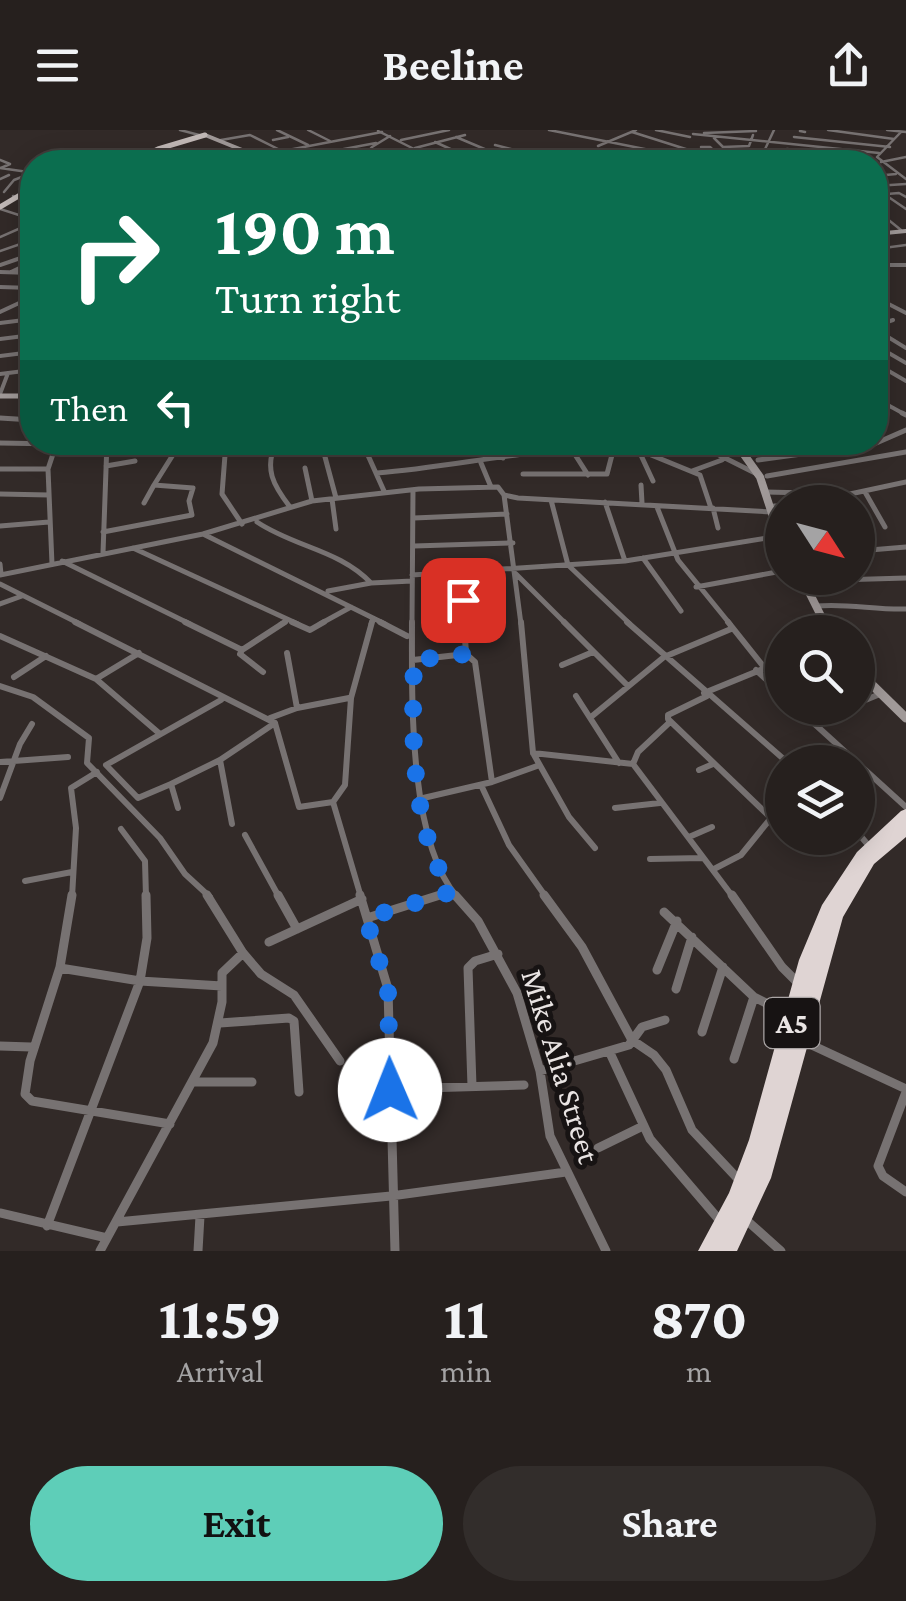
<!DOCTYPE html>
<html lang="en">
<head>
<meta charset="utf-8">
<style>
	:root { --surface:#26201e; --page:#322d2b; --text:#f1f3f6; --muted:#a4a3a4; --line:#423e3c; --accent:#5eceb8 }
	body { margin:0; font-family:"Crimson Pro",serif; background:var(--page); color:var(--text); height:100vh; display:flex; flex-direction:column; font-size:38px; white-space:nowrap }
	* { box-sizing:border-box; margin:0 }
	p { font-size:32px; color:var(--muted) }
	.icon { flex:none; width:55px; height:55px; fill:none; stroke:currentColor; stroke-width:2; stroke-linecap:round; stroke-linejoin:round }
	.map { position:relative; height:1121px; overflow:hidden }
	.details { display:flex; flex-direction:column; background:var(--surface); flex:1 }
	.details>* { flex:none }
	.guide { position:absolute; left:20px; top:20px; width:868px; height:305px; border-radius:40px; box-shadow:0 5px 25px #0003,0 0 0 2px var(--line); background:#0b6e4f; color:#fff; overflow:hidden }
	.needle { width:65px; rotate:126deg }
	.fabs { position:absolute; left:765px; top:355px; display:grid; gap:20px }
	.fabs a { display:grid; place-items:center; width:110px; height:110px; border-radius:50%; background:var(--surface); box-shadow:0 5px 25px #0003,0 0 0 2px var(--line); font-size:50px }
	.pin { position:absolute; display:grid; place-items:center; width:85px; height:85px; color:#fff; margin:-42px; border-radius:20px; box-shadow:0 5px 15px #0006 }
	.me { position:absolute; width:110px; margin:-55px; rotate:359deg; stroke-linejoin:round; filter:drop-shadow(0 0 8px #0008) }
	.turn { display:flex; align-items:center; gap:35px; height:210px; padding:0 30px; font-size:45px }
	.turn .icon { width:130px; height:130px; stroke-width:2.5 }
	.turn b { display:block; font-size:70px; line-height:85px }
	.then { display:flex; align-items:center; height:95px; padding:0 30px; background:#0003; gap:20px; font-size:38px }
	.eta { display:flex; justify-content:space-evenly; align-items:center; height:170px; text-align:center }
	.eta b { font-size:60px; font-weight:700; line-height:70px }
	.action { display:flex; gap:20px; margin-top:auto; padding:20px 30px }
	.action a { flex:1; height:115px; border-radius:60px; background:var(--accent); color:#111; font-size:40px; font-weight:700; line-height:115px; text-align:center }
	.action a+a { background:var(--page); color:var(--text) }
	header { display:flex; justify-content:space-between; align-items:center; height:130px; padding:0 30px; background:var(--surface); font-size:45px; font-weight:700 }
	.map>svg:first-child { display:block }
</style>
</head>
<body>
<header><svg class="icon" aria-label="menu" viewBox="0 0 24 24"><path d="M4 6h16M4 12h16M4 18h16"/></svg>Beeline<svg class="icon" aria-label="share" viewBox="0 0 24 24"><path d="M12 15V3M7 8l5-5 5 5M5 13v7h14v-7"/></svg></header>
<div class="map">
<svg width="906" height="1121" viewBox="0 0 906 1121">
	<rect width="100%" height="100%" fill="#322a28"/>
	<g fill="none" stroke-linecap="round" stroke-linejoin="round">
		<path stroke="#777272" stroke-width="2.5" d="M180 0 203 6
			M277 0 308 15
			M308 0 330 11
			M549 0 710 32
			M656 0 690 7
			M828 0 894 9
			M887 0 906 2
			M378 1 440 32
			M800 1 805 2
			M632 2 692 21
			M901 2 877 27 906 49
			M704 3 756 1
			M693 4 879 23
			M456 7 494 23 501 32
			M794 7 890 17
			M714 8 723 17 749 16 753 5
			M221 10 250 5 280 20
			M273 10 288 7
			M401 10 449 0
			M435 12 479 32
			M495 15 554 30 551 32
			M598 16 636 0
			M701 17H710L718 25 759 32 774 0
			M415 18 465 5
			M161 19 185 23
			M787 19 796 20
			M554 20 565 23 561 26
			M288 22 315 32
			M347 24 360 29
			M312 25 376 13
			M257 26 382 2
			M365 26 397 32
			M433 29 459 22
			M780 29 815 32
			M0 30 10 34 1 38
			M327 30 333 32
			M554 30 590 29
			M167 32 195 21 221 32
			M199 32 246 22
			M359 32 372 17 390 6
			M502 32 524 29 540 32
			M881 32 906 27
			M0 38 28 42
			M875 46 896 44
			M0 49 9 45
			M875 56 906 54
			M4 62 14 50 32 43
			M875 65 899 63 906 67
			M13 66 32 73
			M887 66 906 79
			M0 79 25 87
			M875 79 901 100
			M0 107 32 93
			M876 119 906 115
			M0 121 32 110"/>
		<path stroke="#777272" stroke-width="4" d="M0 135 32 124
			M875 135H906
			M0 142 32 143
			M11 142 32 132
			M0 157 32 158
			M875 167 906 183
			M0 182 32 167
			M875 183 880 182
			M0 193 32 189
			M875 196 893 190
			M875 199 906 218
			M0 209 32 205
			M875 215 906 233
			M0 226 32 222
			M875 233 906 251
			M0 244 32 240
			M0 264 8 243
			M875 268 906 285
			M875 282 889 277"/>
		<path stroke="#777272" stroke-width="5" d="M902 283 906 285
			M0 288 32 290
			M226 312 222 364 242 394
			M276 312C264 339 273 355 290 377
			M321 312 336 368
			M362 312 384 361
			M468 312 503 328
			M634 312 639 320 700 345 711 378
			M693 312 759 345
			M0 313 57 314
			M746 318 765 312
			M367 320 430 314
			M639 321 653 351
			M574 323 588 345
			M758 330 874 314 906 300
			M481 333 491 357
			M106 336 135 331
			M305 338 312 371
			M0 339H48
			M692 341 722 330
			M377 343C429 339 480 329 532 323 564 320 577 322 609 312
			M523 344H607L613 321 608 313
			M767 346 906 322
			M641 355 642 373
			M766 362 850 364 906 352
			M865 362 885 397
			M0 364 49 365
			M504 365 521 494
			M332 369 336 399
			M551 370 568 435 630 494
			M605 372 625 431
			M144 373 154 355
			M774 376H782
			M657 377 678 430 730 494
			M713 378 718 398
			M414 388 507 384
			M257 392C294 417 340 420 371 453L412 451
			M0 396 49 392
			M103 402 192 385 189 371 193 358 154 355 181 312
			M203 404 373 488 371 494
			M414 416 513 413
			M133 418 298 494
			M858 421 906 417
			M103 423 107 312
			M643 428 681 481
			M62 431 190 494
			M0 434 1 444
			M52 434 48 339 57 312
			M462 442 465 494
			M516 444 566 494
			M0 445 203 404 312 371 419 359 498 357 504 365 518 368 771 382
			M412 445 625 431 779 406
			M803 451 906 448
			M0 454 80 494
			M696 457 782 441
			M328 461 371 453
			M0 474 22 466
			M816 476C847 473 875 480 906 479
			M373 488 385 494
			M281 494 285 492
			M320 494 351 477
			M412 494 413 360"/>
		<path stroke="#777272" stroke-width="6" d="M75 492 275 593 299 677 333 672
			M185 492 242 520 240 524 263 542
			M292 492 310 500 324 492
			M380 492 407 506
			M412 492C412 565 408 710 457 767
			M464 492 466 524 475 532 492 652
			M521 492 533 623 569 687 595 718
			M564 492 627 555
			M627 492 787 632
			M728 492 763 536
			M0 506 96 549 160 604
			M242 520 285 492
			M287 523 297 578
			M413 530 466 524
			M562 535 593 522
			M756 540 782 564
			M14 547 46 526
			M96 549 139 523
			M0 556 33 567 89 608 87 633 160 708 185 744 210 767
			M704 563 782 531
			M576 566 619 633
			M707 566 668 585V589L771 688
			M858 573 880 564
			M797 578 906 677
			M591 587 664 527 731 499
			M270 588 297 578 349 568
			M812 591 845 578
			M533 623 633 634 638 622 670 592
			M220 630 232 694
			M0 632 68 627
			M633 634 733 767
			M699 640 713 634
			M171 654 138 668 106 635 221 570
			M481 655 509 715 546 767
			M0 668 20 614 32 594
			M419 669 492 652 537 636
			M178 678 171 654 220 630 275 593
			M615 678 660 673
			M121 699 145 731 146 767
			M858 703 869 716
			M245 705 279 767
			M689 707 712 697
			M650 729 703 728
			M714 739 741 725 771 688 782 684
			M25 751 72 742
			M72 767 76 698 71 658 97 642
			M361 767 333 672 345 655 351 568 372 492
			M432 767 451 761"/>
		<path stroke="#777272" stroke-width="9" d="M72 765 60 837 30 931 25 964 32 971 170 994
			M207 765 243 823 261 844 294 865 340 931
			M278 765 297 799
			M360 765 388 859 395 1121
			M455 765 478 791 517 863 540 941 550 1006 606 1121
			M544 765 582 817 632 910 654 925 666 940 692 1000 739 1050
			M732 765 782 837 797 852
			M664 782 754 867 790 885
			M367 788 440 765
			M269 812 362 769
			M60 838 140 851 222 856
			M657 840 677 791
			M676 859 692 807
			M220 893 289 888 294 891 299 962
			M702 902 723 837
			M803 911 906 959
			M0 916 31 917
			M610 923 650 1009 721 1092
			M734 929 754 867
			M540 941 629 915 642 897 665 890
			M195 952H252
			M472 956 468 838 475 831 498 824
			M390 959 524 955
			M906 962 878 1036 883 1046 906 1062
			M598 1018 643 996
			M0 1083 107 1108
			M744 1088 781 1121
			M117 1092 391 1066 566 1042
			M47 1096 140 851 147 808 146 765
			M100 1121 213 913 222 872V843L243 823
			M198 1121 200 1086"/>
		<path stroke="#a19a99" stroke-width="4" d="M205 5 272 32
			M875 104 906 101"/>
		<path stroke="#a19a99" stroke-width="5" d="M0 266H32"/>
		<path stroke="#a19a99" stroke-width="8" d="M735 312 760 347 782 414
			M802 448 825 494"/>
		<path stroke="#a19a99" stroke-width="9" d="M824 492 829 502
			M858 541 906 588"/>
		<path stroke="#c2b9b7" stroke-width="5" d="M132 32 158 19 205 5
			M0 77 32 58"/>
		<path fill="#dfd4d3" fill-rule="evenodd" d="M906 679V707L874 734 843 787 771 1048 737 1121H698L729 1063 749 1010 799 830 822 775 857 722 901 681Z"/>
	</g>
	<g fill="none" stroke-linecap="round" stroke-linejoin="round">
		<path stroke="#1a73e8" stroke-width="18" stroke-dasharray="0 32.4" d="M390 960 388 860 366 788 451 762C410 695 412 605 414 530L466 524 463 470"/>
	</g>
	<g text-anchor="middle" stroke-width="10" stroke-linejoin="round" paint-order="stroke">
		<rect fill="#171313" stroke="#aaa5a5" stroke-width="2.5" x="764.5" y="868" width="55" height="50" rx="8"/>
		<g font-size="30" font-weight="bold" fill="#e9e4e3">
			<text x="792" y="903">A5</text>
		</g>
		<g font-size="32" fill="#e9e4e3" stroke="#171313">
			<text transform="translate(561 936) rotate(73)" y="11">Mike Alia Street</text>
		</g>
	</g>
</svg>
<div class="fabs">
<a><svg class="needle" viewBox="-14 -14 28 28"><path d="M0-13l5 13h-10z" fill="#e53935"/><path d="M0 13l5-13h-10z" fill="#a4a3a4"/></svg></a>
<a><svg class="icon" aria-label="search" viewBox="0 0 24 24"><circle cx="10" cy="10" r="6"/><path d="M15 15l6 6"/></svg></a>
<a><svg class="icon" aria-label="layers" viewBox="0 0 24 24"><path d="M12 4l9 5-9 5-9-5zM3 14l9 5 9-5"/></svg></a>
</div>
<div class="pin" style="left:463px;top:470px;background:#d93025"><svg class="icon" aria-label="arrive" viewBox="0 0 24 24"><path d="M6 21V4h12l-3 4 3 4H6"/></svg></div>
<svg class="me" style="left:390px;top:960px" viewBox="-20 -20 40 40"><circle r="19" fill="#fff"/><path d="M0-13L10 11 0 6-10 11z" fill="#1a73e8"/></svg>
<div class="guide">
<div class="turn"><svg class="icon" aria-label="right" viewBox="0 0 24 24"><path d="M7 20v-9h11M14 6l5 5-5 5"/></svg><div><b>190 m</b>Turn right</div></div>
<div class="then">Then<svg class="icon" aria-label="left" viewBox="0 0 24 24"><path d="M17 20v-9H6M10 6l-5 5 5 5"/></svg></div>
</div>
</div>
<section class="details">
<div class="eta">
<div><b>11:59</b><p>Arrival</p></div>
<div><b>11</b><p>min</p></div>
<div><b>870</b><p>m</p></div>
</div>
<div class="action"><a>Exit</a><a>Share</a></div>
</section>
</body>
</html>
